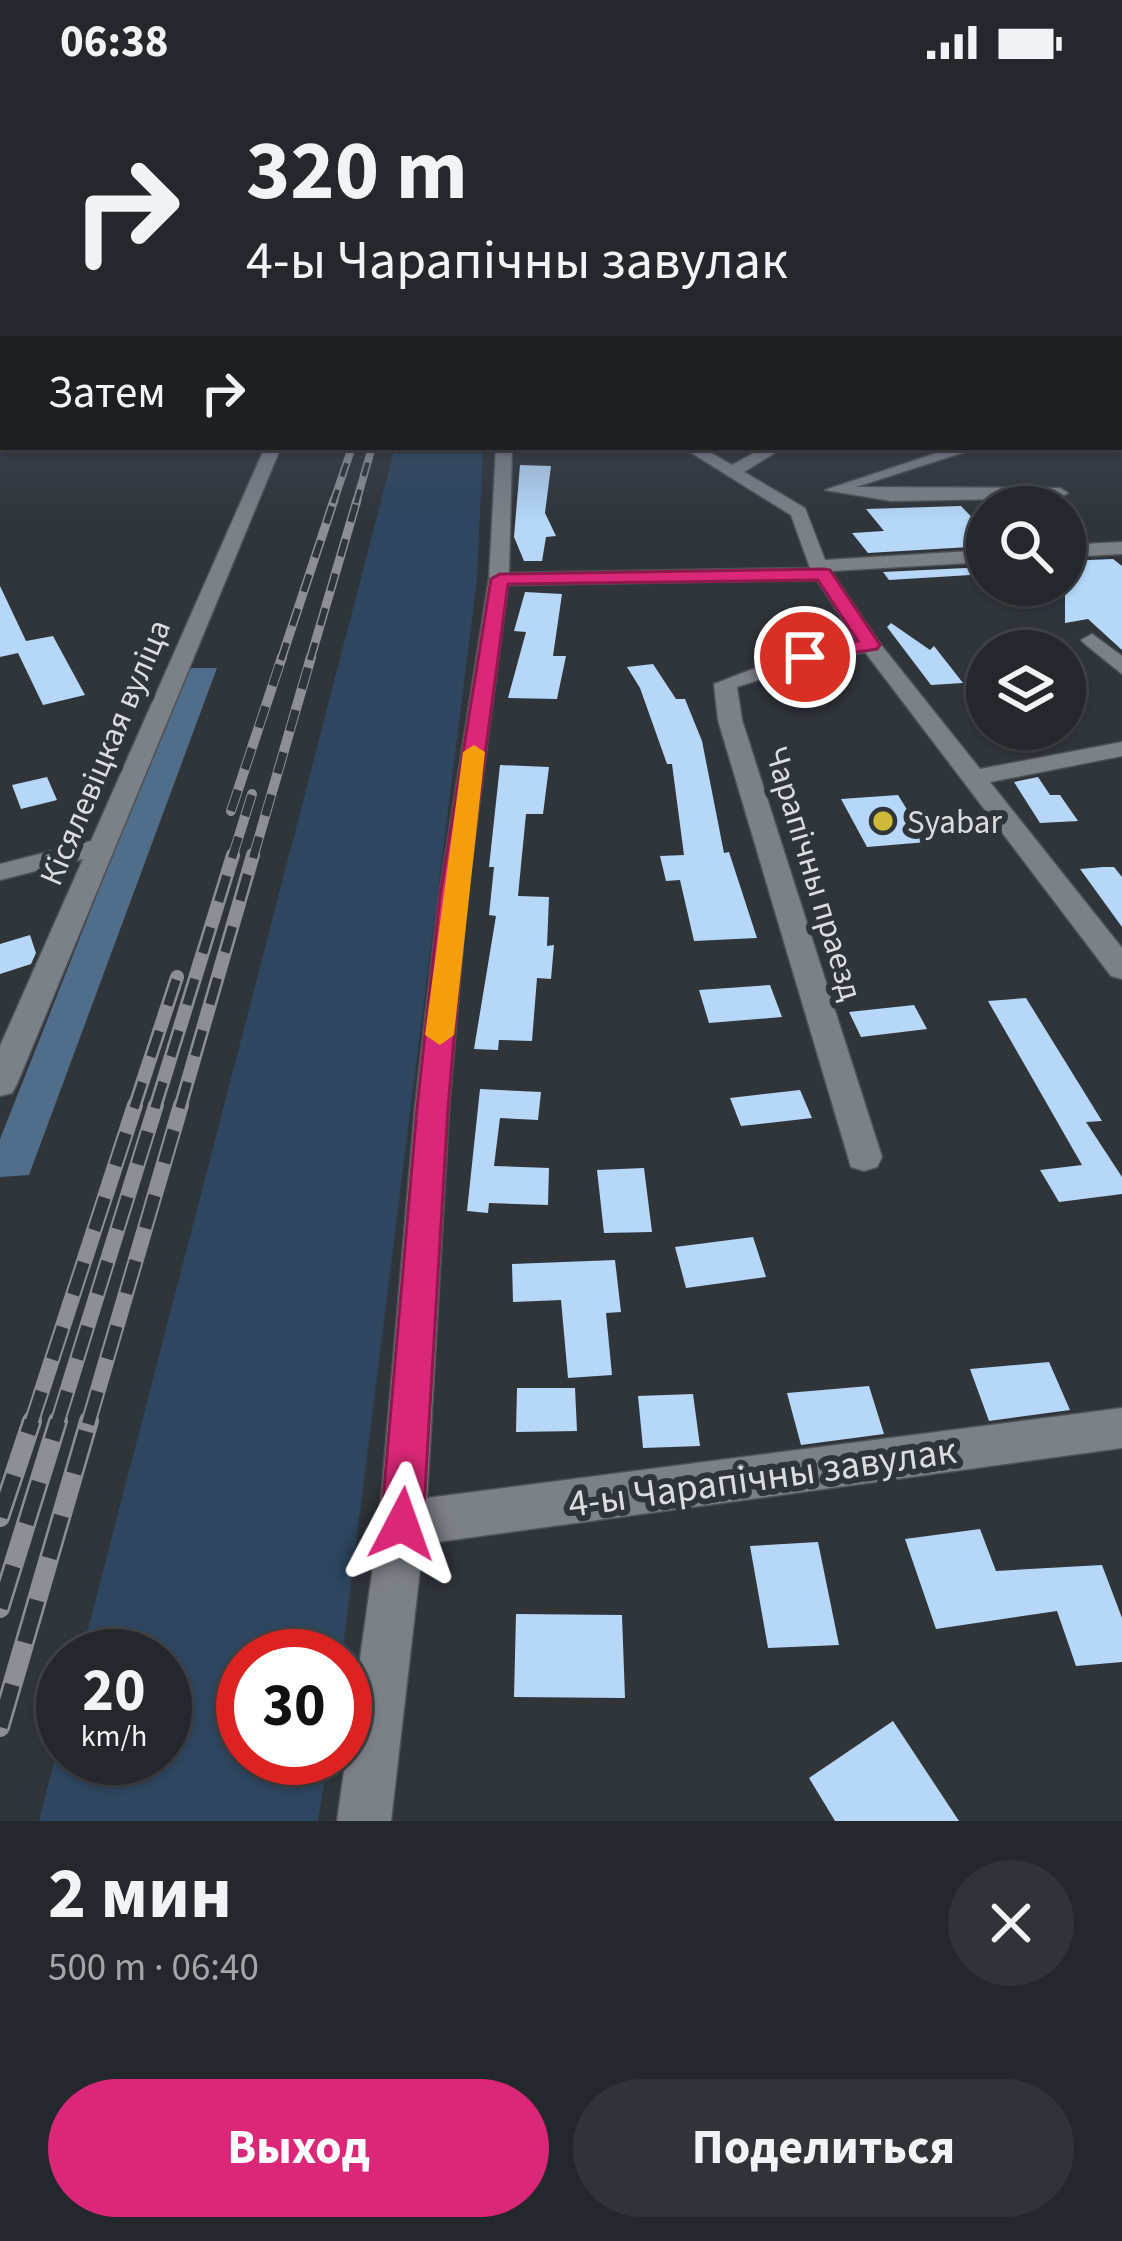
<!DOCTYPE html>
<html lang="ru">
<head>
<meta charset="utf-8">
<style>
	:root { --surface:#24282c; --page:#303438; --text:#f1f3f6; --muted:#a3a6a9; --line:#414448; --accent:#db2777 }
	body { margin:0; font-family:"Source Sans 3",sans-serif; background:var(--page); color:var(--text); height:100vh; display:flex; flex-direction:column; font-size:45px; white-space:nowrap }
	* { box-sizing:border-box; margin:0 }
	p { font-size:39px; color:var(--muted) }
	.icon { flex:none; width:66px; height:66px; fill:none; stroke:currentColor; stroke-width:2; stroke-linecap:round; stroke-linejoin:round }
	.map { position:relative; height:1737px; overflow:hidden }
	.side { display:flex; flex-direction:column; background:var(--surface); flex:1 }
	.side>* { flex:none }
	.banner { position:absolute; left:0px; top:0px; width:1122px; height:366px; box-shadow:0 3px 9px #0004,0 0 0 3px var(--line); background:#24282c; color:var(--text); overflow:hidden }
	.fabs { position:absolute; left:966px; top:402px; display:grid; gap:24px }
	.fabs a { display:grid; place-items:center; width:120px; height:120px; border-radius:50%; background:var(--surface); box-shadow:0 3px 9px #0004,0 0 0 3px var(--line); font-size:60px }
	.speed { position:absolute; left:36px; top:1545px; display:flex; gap:24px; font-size:60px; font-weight:700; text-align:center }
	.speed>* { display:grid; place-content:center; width:156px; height:156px; border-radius:50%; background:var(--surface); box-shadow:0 3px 9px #0004,0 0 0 3px var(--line); line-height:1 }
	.speed small { font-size:30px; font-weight:400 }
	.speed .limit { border:18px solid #d22; background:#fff; color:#111 }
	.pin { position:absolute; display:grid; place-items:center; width:102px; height:102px; color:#fff; margin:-51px; border:6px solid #fff; border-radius:50%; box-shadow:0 3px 12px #0007 }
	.me { position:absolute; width:132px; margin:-66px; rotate:4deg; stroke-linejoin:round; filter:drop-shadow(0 0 9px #0008) }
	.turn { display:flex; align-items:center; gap:42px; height:252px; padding:0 48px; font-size:54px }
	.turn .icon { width:156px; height:156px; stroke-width:2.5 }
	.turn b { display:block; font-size:84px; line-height:102px }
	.then { display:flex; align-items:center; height:114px; padding:0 48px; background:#0003; gap:24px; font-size:45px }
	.round { display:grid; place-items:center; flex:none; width:126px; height:126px; border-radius:63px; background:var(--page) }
	.overview { display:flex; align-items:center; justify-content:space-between; height:204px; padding:0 48px }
	h1 { font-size:72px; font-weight:700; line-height:90px }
	.action { display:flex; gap:24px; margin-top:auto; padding:24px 48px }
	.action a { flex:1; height:138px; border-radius:72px; background:var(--accent); color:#fff; font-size:48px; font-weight:700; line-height:138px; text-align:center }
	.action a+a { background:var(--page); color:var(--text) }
	.status { display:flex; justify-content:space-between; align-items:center; height:84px; padding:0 60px; background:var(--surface); direction:ltr }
	.status svg { height:33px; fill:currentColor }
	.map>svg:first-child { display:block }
</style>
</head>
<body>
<div class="status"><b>06:38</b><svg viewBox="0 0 49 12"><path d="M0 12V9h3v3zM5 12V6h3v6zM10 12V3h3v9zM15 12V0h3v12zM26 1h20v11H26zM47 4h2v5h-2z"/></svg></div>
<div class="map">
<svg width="1122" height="1737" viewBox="0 0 1122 1737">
	<rect width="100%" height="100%" fill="#30353a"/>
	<path fill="#2e465f" d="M395 363H483L477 495 342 1572H243V1674H328L318 1737H39L63 1643V1674H165V1572H81Z"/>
	<path fill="#506d8a" d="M187 584H217L29 1091 0 1093V1055Z"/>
	<path fill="#b6d7f8" d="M520 381 551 382 545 429 556 452 546 453 542 477H524L514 453Z
		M961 422 987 449V462L868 469 852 449 884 447 866 425Z
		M1113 475 1122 482V566L1088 535 1065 539V477Z
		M987 483V490L889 496 883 488Z
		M0 502 26 557 53 552 85 611 43 621 18 569 0 573Z
		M525 508 562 510 553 572H566L557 615 508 614 526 548 514 547Z
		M891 539 930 566 934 562 963 599 931 601 887 543Z
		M653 580 676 615H685L702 657 724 769 729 768 757 854 694 857 680 796 666 797 660 772 684 771 672 680H667L640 604 627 583Z
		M500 681 549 683 543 730H526L518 812 549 813 547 862 554 861 551 895 537 894 532 957 499 956 498 966 474 965 496 832 489 831 494 783H489Z
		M47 693 57 716 21 725 12 701Z
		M1038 693 1050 711H1060L1078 737 1040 739 1014 698Z
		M898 711 927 758 867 763 841 715Z
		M1103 783H1114L1122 793V843L1080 785Z
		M30 851 36 869 31 880 0 890V860Z
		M770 901 782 933 709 939 699 906Z
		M1026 914 1102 1037 1086 1038 1122 1093V1110L1059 1118 1040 1086 1082 1081 988 917Z
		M914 921 927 945 861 953 849 928Z
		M480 1005 541 1008 538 1036 500 1034 494 1082 549 1084 548 1121 489 1119 488 1129 467 1127Z
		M800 1006 812 1034 741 1042 730 1014Z
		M644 1084 652 1148 604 1149 597 1086Z
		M753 1153 766 1193 686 1204 675 1163Z
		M615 1176 621 1228 606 1229 612 1291 568 1294 561 1216 513 1218 512 1180Z
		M1049 1278 1070 1326 989 1337 970 1285Z
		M869 1302 884 1350 801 1361 787 1309Z
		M517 1304H575L577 1347 516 1348Z
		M693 1310 700 1362 643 1364 638 1312Z
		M980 1445 996 1487 1102 1481 1122 1534V1578L1076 1582 1057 1527 936 1545 905 1455Z
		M818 1458 839 1561 768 1564 750 1462Z
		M516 1530 622 1531 625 1614 514 1613Z
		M893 1637 959 1737H835L809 1694Z"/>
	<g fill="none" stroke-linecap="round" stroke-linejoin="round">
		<defs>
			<path id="minor" d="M1119 205H1122V212H1119Z
				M0 228H3V236H0Z
				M1119 263H1122V271H1119Z
				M3 267V275L0 276V268Z
				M1119 314H1122L1119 323Z
				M0 324H3V334H0Z
				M1119 342 1122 343V353L1119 352Z
				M3 349V359L0 360V350Z
				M265 363H281L17 1000 12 1009 0 1012V962L83 775 0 796V780L91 757Z
				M496 363H512L509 489 810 484 791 431 682 363H701L732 381 765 363H784L744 388 805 424 825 476 987 466V478L831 487 878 557 980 685 1122 658V672L990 698 1122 864V895L1111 892 865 568 810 579 737 603 742 636 882 1073 877 1083 864 1087 851 1083 718 636 714 600 797 568 857 557 817 496 508 501 467 812 449 1024 427 1414 1122 1324V1364L423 1460 391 1737H337L379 1440 415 1024 439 812 489 495Z
				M955 363H980L856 403 1060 404 1068 409 1060 414 891 417 825 406Z
				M1122 458V470L1065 473V461Z
				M1092 550 1122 572V590L1085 560 1081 556Z"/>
		</defs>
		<use href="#minor" stroke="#4e5256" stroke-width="3"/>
		<use href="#minor" fill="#7c8187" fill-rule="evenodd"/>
		<defs>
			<path id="rail-far5" d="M333 419 352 363
				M356 419 372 363"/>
			<path id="rail-far4" d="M281 576 334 416
				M310 576 357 416"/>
			<path id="rail-far3" d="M231 727 282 573
				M232 774 252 710
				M253 774 311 573"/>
			<path id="rail-far2" d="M134 1024 177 893
				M155 1024 233 771
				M180 1024 253 771"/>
			<path id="rail-far1" d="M31 1340 135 1021
				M57 1340 156 1021
				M88 1340 181 1021"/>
			<path id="rail" d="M0 1433 32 1337
				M0 1524 58 1337
				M0 1643 89 1337"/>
		</defs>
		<use href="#rail-far5" stroke="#8c9094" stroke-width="8"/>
		<use href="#rail-far4" stroke="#8c9094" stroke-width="9"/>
		<use href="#rail-far3" stroke="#8c9094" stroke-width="10"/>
		<use href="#rail-far2" stroke="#8c9094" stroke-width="14"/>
		<use href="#rail-far1" stroke="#8c9094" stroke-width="16"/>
		<use href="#rail" stroke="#8c9094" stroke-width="20"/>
		<use href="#rail-far5" stroke="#30353a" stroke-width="4.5" stroke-dasharray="14" stroke-linecap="butt"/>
		<use href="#rail-far4" stroke="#30353a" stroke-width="6" stroke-dasharray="18" stroke-linecap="butt"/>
		<use href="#rail-far3" stroke="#30353a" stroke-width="8" stroke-dasharray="22" stroke-linecap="butt"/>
		<use href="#rail-far2" stroke="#30353a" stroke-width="9" stroke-dasharray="27" stroke-linecap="butt"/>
		<use href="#rail-far1" stroke="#30353a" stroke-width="12" stroke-dasharray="34" stroke-linecap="butt"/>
		<use href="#rail" stroke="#30353a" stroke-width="15" stroke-dasharray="44" stroke-linecap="butt"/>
	</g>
	<linearGradient id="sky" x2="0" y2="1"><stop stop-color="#1a1d20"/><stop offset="0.45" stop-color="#485160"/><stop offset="1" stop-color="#485160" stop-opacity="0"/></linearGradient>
	<rect width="1122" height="438" fill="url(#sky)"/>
	<path fill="#db2777" stroke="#8e194d" stroke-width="3" d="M824 485 830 486 880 561 877 565 798 577V569L858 557 818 496 508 500 466 812 448 1024 423 1440 417 1455 402 1461 387 1455 381 1440 417 1024 440 812 491 495 500 490Z"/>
	<path fill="#f59e0b" d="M474 661 485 668 454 951 440 961 425 951 463 668Z"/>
	<circle fill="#ceb837" stroke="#30353a" stroke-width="4.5" cx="883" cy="737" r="12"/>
	<g text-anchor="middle" stroke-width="12" stroke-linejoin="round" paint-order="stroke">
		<g font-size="33" fill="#dadde0" stroke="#30353a">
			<text transform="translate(104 668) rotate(-67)" y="12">Кісялевіцкая вуліца</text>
			<text transform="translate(815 789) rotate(73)" y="12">Чарапічны праезд</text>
		</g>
		<g font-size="33" fill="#dadde0" stroke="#30353a" text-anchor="start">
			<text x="907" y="749">Syabar</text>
		</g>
		<g font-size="39" fill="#dadde0" stroke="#30353a">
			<text transform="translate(762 1392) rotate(-8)" y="14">4-ы Чарапічны завулак</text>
		</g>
	</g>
</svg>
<div class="fabs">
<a><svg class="icon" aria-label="search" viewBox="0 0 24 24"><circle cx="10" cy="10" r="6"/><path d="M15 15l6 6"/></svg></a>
<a><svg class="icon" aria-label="layers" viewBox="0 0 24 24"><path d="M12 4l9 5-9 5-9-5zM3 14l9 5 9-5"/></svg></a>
</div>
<div class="speed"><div>20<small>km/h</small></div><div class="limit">30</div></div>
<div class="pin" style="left:805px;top:573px;background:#d93025"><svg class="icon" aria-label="arrive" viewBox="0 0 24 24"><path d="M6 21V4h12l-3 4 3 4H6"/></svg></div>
<svg class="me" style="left:402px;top:1440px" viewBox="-20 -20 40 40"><path d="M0-17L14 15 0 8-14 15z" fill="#db2777" stroke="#fff" stroke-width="4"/></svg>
<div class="banner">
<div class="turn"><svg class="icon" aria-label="right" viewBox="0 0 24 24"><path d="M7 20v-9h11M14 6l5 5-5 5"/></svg><div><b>320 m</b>4-ы Чарапічны завулак</div></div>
<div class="then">Затем<svg class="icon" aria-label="right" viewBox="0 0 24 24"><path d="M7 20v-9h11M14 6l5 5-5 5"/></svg></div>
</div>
</div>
<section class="side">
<div class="overview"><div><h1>2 мин</h1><p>500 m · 06:40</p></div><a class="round"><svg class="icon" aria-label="close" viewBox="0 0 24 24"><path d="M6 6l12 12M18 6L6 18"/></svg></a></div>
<div class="action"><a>Выход</a><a>Поделиться</a></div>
</section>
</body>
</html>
